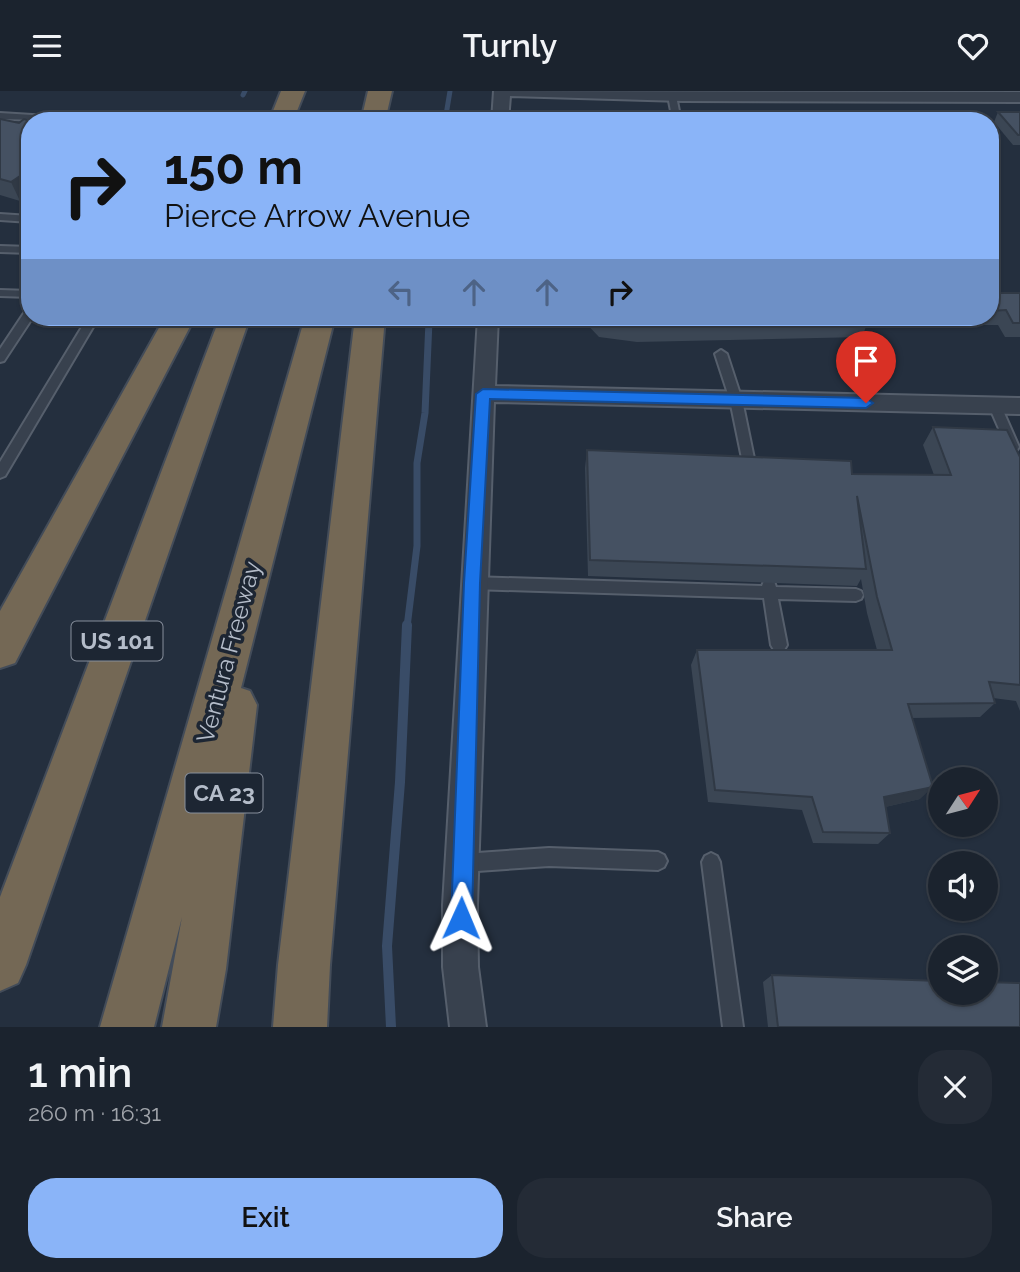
<!DOCTYPE html>
<html lang="en">
<head>
<meta charset="utf-8">
<style>
	:root { --surface:#1b232e; --page:#242b36; --text:#f1f3f6; --muted:#a0a4aa; --line:#39404a; --accent:#8ab4f8 }
	body { margin:0; font-family:Raleway,sans-serif; background:var(--page); color:var(--text); height:100vh; display:flex; flex-direction:column; font-size:26px; white-space:nowrap }
	* { box-sizing:border-box; margin:0 }
	p { font-size:23px; color:var(--muted) }
	.icon { flex:none; width:38px; height:38px; fill:none; stroke:currentColor; stroke-width:2; stroke-linecap:round; stroke-linejoin:round }
	.map { position:relative; height:936px; overflow:hidden }
	.drawer { display:flex; flex-direction:column; background:var(--surface); flex:1 }
	.drawer>* { flex:none }
	.banner { position:absolute; left:21px; top:21px; width:978px; height:214px; border-radius:28px; box-shadow:0 2px 5px #0004,0 0 0 2px var(--line); background:#8ab4f8; color:#111; overflow:hidden }
	.needle { width:46px; rotate:54deg }
	.controls { position:absolute; left:928px; top:676px; display:grid; gap:14px }
	.controls a { display:grid; place-items:center; width:70px; height:70px; border-radius:50%; background:var(--surface); box-shadow:0 2px 5px #0004,0 0 0 2px var(--line); font-size:35px }
	.pin { position:absolute; display:grid; place-items:center; width:60px; height:60px; color:#fff; margin:-72px -30px; border-radius:50% 50% 50% 0; rotate:-45deg; box-shadow:0 0 7px #0007 }
	.pin .icon { rotate:45deg }
	.me { position:absolute; width:77px; margin:-38px; rotate:1deg; stroke-linejoin:round; filter:drop-shadow(0 0 5px #0008) }
	.turn { display:flex; align-items:center; gap:24px; height:147px; padding:0 28px; font-size:32px }
	.turn .icon { width:91px; height:91px; stroke-width:2.5 }
	.turn b { display:block; font-size:49px; line-height:60px }
	.lanes { display:flex; align-items:center; height:66px; padding:0 28px; background:#0003; justify-content:center; gap:35px; direction:ltr }
	.lanes .off { opacity:.35 }
	.round { display:grid; place-items:center; flex:none; width:74px; height:74px; border-radius:28px; background:var(--page) }
	.overview { display:flex; align-items:center; justify-content:space-between; height:119px; padding:0 28px }
	h1 { font-size:42px; font-weight:600; line-height:52px }
	.button { display:flex; gap:14px; margin-top:auto; padding:14px 28px }
	.button a { flex:1; height:80px; border-radius:28px; background:var(--accent); color:#111; font-size:28px; font-weight:600; line-height:80px; text-align:center }
	.button a+a { background:var(--page); color:var(--text) }
	header { display:flex; justify-content:space-between; align-items:center; height:91px; padding:0 28px; background:var(--surface); font-size:32px; font-weight:600 }
	.map>svg:first-child { display:block }
</style>
</head>
<body>
<header><svg class="icon" aria-label="menu" viewBox="0 0 24 24"><path d="M4 6h16M4 12h16M4 18h16"/></svg>Turnly<svg class="icon" aria-label="heart" viewBox="0 0 24 24"><path d="M12 20l-8-8c-3-5 5-10 8-4 3-6 11-1 8 4z"/></svg></header>
<div class="map">
<svg width="1020" height="936" viewBox="0 0 1020 936">
	<rect width="100%" height="100%" fill="#242f3e"/>
	<g fill="none" stroke-linecap="round" stroke-linejoin="round">
		<path stroke="#394c67" stroke-width="5" d="M243 4 245 0
			M446 25 458 27
			M445 30 450 0
			M429 232V226"/>
		<path stroke="#394c67" stroke-width="7" d="M407 536 417 455V372L425 322 429 230"/>
		<path stroke="#394c67" stroke-width="10" d="M391 936 387 855 400 691 407 534"/>
		<defs>
			<path id="lane" d="M672 2 676 5 681 30H673L668 5Z
				M0 22 81 27 85 30 0 28Z
				M0 123 30 125V131L0 129Z
				M0 155 30 156V162L0 161Z
				M0 199 30 200V206L0 205Z
				M30 218V226H33L4 270 0 271V258L26 219Z
				M88 226H99L5 385 0 387V371Z
				M721 259 727 263 742 309 757 382 751 387 745 382 730 309 715 263Z
				M995 311 1001 315 1019 356 1017 359 1013 361 1007 356 989 315Z
				M472 486 762 495 764 490H774L776 496 856 498 861 500 863 504 861 508 856 510 778 508 787 554 784 559 779 561 774 559 771 554 764 507 472 498 467 496 465 492 467 488Z
				M549 757 658 761 664 764 667 770 664 776 658 779 549 775 463 781 457 778 454 772 457 766 463 763Z
				M711 762 717 765 720 771 743 936H723L702 771 705 765Z"/>
			<path id="street" d="M494 0 1020 1V11L682 10 510 5 508 30H492Z
				M478 226H498L495 295 1020 307V323L494 311 477 814 478 876 486 936H450L443 876V814Z"/>
			<path id="highway" d="M281 0H305L293 30H269Z
				M368 0H392L385 30H361Z
				M165 226H195L15 572 0 577V520Z
				M220 226H250L26 874 18 892 0 900V806Z
				M305 226H335L241 597 250 600 257 614 226 878 216 936H162L182 826 154 936H100Z
				M355 226H385L330 874 327 936H273L278 874Z"/>
		</defs>
		<use href="#lane" stroke="#565f6c" stroke-width="4"/>
		<use href="#street" stroke="#565f6c" stroke-width="4"/>
		<use href="#highway" stroke="#434c59" stroke-width="4"/>
		<use href="#lane" fill="#38414e" fill-rule="evenodd"/>
		<use href="#street" fill="#38414e" fill-rule="evenodd"/>
		<use href="#highway" fill="#746855" fill-rule="evenodd"/>
	</g>
	<path fill="#3b4654" d="M998 21H1020V54H1013L994 31Z
		M873 22 917 30H870Z
		M0 28 19 32 30 30V103L20 110 0 104Z
		M990 202H1020V246H1005L998 234H964L960 226H990Z
		M580 226H868L869 228 862 246 637 251 599 246Z
		M933 336 1020 366V620L1016 610 993 607 995 612 980 626 912 627 920 708 885 716 890 742 878 753 813 752 802 719 708 711 691 574 697 559H877L867 522 861 488 857 495 588 485 585 377 587 359 852 383 934 384 923 354Z
		M772 884 1020 936H768L763 891Z"/>
	<path fill="#303945" d="M23 83 30 98V103L20 110 11 91Z
		M933 696 920 708 872 719 884 706Z"/>
	<path fill="#455162" stroke="#303945" stroke-width="2" d="M998 21H1020V44H1018Z
		M873 22H913L917 30H877Z
		M0 28 19 32 24 28 30 30V85L23 83 11 91 0 88Z
		M990 202H1020V232H1013L1006 219 990 220Z
		M600 226H868L869 228 640 232 601 227Z
		M933 336 1007 339 1020 366V594L989 591 995 612 908 613 933 696 884 706 890 742 823 741 812 706 715 699 697 559H892L877 506 857 405 866 478 590 469 587 359 851 370 852 383 951 384Z
		M772 884 940 890V901H985V891L1020 892V936H778Z"/>
	<path fill="#1a73e8" stroke="#114b97" stroke-width="2" d="M483 298 866 307 873 312 866 317 490 308 480 492 472 827 469 834 461 837 454 834 451 827 464 492 476 303Z"/>
	<g text-anchor="middle" stroke-width="7" stroke-linejoin="round" paint-order="stroke">
		<g fill="#1d2633" stroke="#878f9c" stroke-width="2">
			<rect x="71.5" y="530.5" width="91" height="39" rx="5"/>
			<rect x="185.5" y="682.5" width="77" height="39" rx="5"/>
		</g>
		<g font-size="23" font-weight="bold" fill="#b4bcc9">
			<text x="117" y="558">US 101</text>
			<text x="224" y="710">CA 23</text>
		</g>
		<g font-size="24" fill="#b4bcc9" stroke="#1d2633">
			<text transform="translate(229 561) rotate(-75)" y="8">Ventura Freeway</text>
		</g>
	</g>
</svg>
<div class="controls">
<a><svg class="needle" viewBox="-14 -14 28 28"><path d="M0-13l5 13h-10z" fill="#e53935"/><path d="M0 13l5-13h-10z" fill="#a0a4aa"/></svg></a>
<a><svg class="icon" aria-label="sound" viewBox="0 0 24 24"><path d="M4 9h4l5-4v14l-5-4H4zM17 9q2 3 0 6"/></svg></a>
<a><svg class="icon" aria-label="layers" viewBox="0 0 24 24"><path d="M12 4l9 5-9 5-9-5zM3 14l9 5 9-5"/></svg></a>
</div>
<div class="pin" style="left:866px;top:312px;background:#d93025"><svg class="icon" aria-label="arrive" viewBox="0 0 24 24"><path d="M6 21V4h12l-3 4 3 4H6"/></svg></div>
<svg class="me" style="left:461px;top:827px" viewBox="-20 -20 40 40"><path d="M0-17L14 15 0 8-14 15z" fill="#1a73e8" stroke="#fff" stroke-width="4"/></svg>
<div class="banner">
<div class="turn"><svg class="icon" aria-label="right" viewBox="0 0 24 24"><path d="M7 20v-9h11M14 6l5 5-5 5"/></svg><div><b>150 m</b>Pierce Arrow Avenue</div></div>
<div class="lanes"><svg class="icon off" aria-label="left" viewBox="0 0 24 24"><path d="M17 20v-9H6M10 6l-5 5 5 5"/></svg><svg class="icon off" aria-label="ahead" viewBox="0 0 24 24"><path d="M12 20V5M6 11l6-6 6 6"/></svg><svg class="icon off" aria-label="ahead" viewBox="0 0 24 24"><path d="M12 20V5M6 11l6-6 6 6"/></svg><svg class="icon" aria-label="right" viewBox="0 0 24 24"><path d="M7 20v-9h11M14 6l5 5-5 5"/></svg></div>
</div>
</div>
<section class="drawer">
<div class="overview"><div><h1>1 min</h1><p>260 m · 16:31</p></div><a class="round"><svg class="icon" aria-label="close" viewBox="0 0 24 24"><path d="M6 6l12 12M18 6L6 18"/></svg></a></div>
<div class="button"><a>Exit</a><a>Share</a></div>
</section>
</body>
</html>
